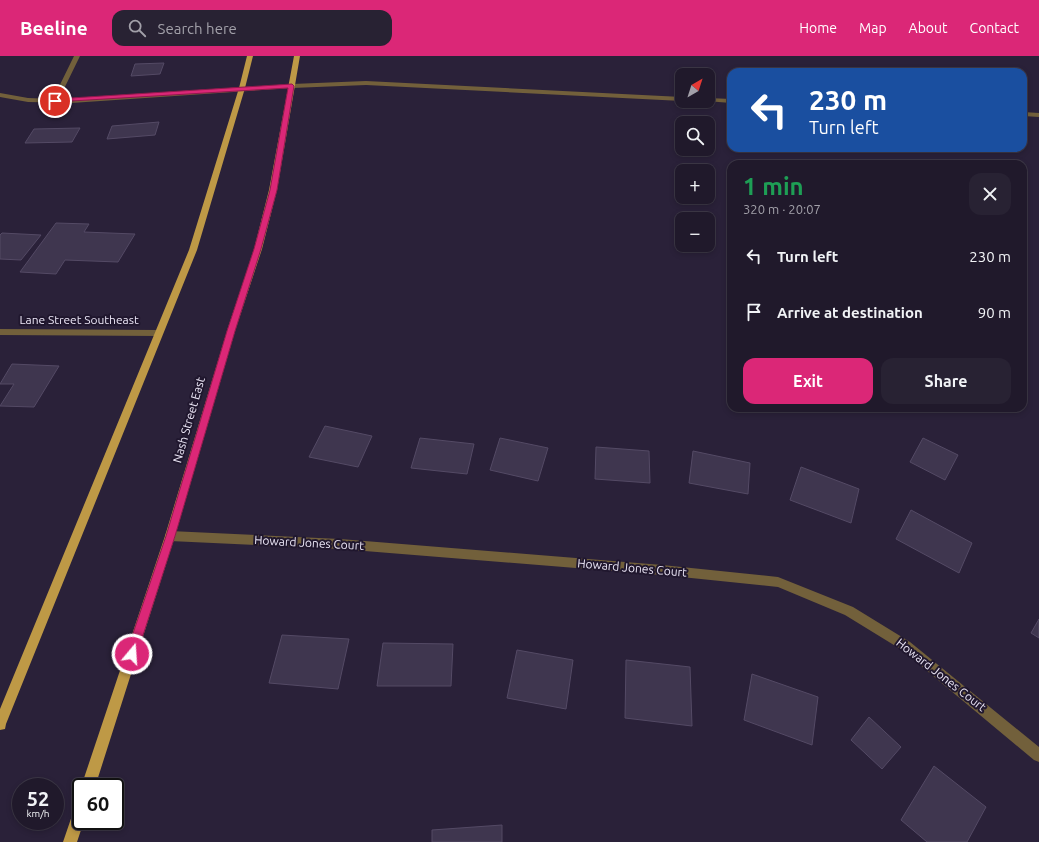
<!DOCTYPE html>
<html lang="en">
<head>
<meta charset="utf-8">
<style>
	:root { --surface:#20192b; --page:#282233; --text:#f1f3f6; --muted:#a2a0a9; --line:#3d3847; --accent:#db2777 }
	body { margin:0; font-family:Ubuntu,sans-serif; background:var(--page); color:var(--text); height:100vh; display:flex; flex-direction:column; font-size:15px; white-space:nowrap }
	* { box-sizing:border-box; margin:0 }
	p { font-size:13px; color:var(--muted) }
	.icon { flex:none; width:22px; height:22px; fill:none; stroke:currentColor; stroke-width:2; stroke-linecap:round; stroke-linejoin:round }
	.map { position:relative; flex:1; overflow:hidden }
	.side { position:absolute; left:727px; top:104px; width:300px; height:252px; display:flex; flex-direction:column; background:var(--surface); border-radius:12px; box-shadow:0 2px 6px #0003,0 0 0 1px var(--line) }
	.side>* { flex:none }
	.hud { position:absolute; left:727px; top:12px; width:300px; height:84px; border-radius:12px; box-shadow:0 2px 6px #0003,0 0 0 1px var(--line); background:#1a4fa0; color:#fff; overflow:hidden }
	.needle { width:26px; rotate:39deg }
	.buttons { position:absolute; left:675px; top:12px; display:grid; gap:8px }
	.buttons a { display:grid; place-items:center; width:40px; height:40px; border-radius:8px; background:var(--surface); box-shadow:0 2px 6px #0003,0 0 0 1px var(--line); font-size:20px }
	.speed { position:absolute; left:12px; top:722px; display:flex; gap:8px; font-size:20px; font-weight:700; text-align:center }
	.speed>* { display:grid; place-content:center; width:52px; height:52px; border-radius:50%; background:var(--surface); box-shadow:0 2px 6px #0003,0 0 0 1px var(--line); line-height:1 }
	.speed small { font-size:10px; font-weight:400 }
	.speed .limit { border:2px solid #111; border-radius:6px; background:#fff; color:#111 }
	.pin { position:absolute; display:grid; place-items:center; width:34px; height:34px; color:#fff; margin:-17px; border:2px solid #fff; border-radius:50%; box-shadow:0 1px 4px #0007 }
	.me { position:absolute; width:44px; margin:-22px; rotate:18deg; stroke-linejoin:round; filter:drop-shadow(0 0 3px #0008) }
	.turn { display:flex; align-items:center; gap:14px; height:84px; padding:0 16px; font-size:18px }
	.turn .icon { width:52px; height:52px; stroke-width:2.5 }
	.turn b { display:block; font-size:28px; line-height:34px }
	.round { display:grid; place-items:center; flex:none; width:42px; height:42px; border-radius:12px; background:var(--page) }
	.headline { display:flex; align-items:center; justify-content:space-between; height:68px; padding:0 16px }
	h1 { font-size:24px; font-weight:600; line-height:30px; color:#1e9e55 }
	.cta { display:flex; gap:8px; margin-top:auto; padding:8px 16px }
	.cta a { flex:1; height:46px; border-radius:12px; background:var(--accent); color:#fff; font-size:16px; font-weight:600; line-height:46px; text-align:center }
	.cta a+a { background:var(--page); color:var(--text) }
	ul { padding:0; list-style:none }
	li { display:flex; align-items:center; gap:12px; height:56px; padding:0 16px }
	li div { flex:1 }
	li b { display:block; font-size:15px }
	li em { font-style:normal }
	header { display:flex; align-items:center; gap:24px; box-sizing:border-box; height:56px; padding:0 20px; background:var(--accent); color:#fff }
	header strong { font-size:19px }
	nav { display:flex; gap:22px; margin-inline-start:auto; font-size:14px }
	.search { width:280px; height:36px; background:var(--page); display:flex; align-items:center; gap:10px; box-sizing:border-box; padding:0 14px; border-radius:12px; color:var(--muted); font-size:15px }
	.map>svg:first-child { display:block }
</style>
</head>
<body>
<header>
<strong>Beeline</strong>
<div class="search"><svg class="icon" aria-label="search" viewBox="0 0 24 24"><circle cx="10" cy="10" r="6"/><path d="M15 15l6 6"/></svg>Search here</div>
<nav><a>Home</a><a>Map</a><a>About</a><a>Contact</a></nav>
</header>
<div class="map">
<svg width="1039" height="786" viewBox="0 0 1039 786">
	<rect width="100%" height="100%" fill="#2a2139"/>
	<path fill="#3f364f" stroke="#544a65" d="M164 7 160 18 131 20 135 8Z
		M159 66 155 79 107 83 112 70Z
		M80 72 72 86 25 87 34 73Z
		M56 167 89 168 84 176 135 178 118 206 65 204 56 218 20 216Z
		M2 177 41 179 21 204 0 203V179Z
		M12 308 59 310 34 351 0 350 14 328H0Z
		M325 370 372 380 358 411 309 401Z
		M420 382 474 388 467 418 411 412Z
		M500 382 548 392 538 425 490 414Z
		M923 382 958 399 945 424 910 406Z
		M596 391 649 395 650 427 595 423Z
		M693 395 750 407 748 438 689 427Z
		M801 411 859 433 851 467 790 444Z
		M911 454 972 487 959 517 896 483Z
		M1039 563V582L1031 577Z
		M282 579 349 583 338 633 269 627Z
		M383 587 453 588 451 630H377Z
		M517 594 573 604 566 653 507 642Z
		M626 604 690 611 692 670 625 662Z
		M752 618 818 641 812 689 744 664Z
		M869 661 901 691 882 713 851 684Z
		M934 710 986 751 967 786H927L901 764Z
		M502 769V786H432V774Z"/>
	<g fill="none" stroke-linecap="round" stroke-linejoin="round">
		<path fill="#72603b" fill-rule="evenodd" d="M366 25 682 41V45L366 29 292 32 289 30 292 28Z
			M708 42 731 43V47L706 45H708Z
			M1023 56 1039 57V61L1023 60Z"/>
		<path fill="#72603b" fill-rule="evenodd" d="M74 0H80L59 43 292 28 295 30 292 32 71 47 28 46 0 41V37L28 42 53 43Z
			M0 273 158 274 162 277 158 280 0 279Z
			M170 475 340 483 662 509 778 521 853 551 910 586 1039 691V706L1034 704 902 594 845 559 778 531 662 519 340 493 170 485 166 483 165 480 166 477Z"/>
		<path fill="#be9946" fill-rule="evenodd" d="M247 0H253L245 32 197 194 6 668 5 673 0 674V653L189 194 239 32Z
			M294 0H300L277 134 262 193 235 275 175 480 95 731H81L165 480 227 275 254 193 269 134Z
			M81 746V765H84L77 786H63L76 748Z"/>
	</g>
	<path fill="#db2777" stroke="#8e194d" d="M292 28 294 30 277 134 261 193 235 275 175 480 137 598 136 602 132 604 128 602 126 598 166 480 227 275 254 193 270 134 288 32 55 46 52 45 55 43Z"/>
	<g text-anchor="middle" stroke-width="4" stroke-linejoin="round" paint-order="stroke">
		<g font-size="12" fill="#ebe6f6" stroke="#20172e">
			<text x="79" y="268">Lane Street Southeast</text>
			<text transform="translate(189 364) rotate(-74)" y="4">Nash Street East</text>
			<text transform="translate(309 487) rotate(3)" y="4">Howard Jones Court</text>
			<text transform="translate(632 512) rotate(5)" y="4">Howard Jones Court</text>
			<text transform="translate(941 619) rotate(38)" y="4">Howard Jones Court</text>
		</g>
	</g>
</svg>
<div class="buttons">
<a><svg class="needle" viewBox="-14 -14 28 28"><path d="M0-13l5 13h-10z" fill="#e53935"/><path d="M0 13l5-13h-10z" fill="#a2a0a9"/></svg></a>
<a><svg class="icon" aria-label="search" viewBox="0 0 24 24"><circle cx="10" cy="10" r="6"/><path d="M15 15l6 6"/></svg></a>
<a>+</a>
<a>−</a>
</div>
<div class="speed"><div>52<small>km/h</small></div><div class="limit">60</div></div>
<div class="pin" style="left:55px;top:45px;background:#d93025"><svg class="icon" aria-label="arrive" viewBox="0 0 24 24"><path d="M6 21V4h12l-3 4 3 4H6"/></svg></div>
<svg class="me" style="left:132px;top:598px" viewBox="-20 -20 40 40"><circle r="17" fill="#db2777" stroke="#fff" stroke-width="3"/><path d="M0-11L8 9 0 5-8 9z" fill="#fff"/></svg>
<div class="hud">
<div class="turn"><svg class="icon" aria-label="left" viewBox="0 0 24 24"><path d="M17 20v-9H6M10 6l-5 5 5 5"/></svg><div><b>230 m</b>Turn left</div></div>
</div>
<section class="side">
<div class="headline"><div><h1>1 min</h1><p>320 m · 20:07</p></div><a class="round"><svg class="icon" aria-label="close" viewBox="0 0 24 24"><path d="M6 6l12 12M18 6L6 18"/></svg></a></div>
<ul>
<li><svg class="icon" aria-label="left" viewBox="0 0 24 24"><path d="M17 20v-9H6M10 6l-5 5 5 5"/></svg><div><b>Turn left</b></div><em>230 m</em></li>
<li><svg class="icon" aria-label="arrive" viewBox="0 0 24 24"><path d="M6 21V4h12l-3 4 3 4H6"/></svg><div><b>Arrive at destination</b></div><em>90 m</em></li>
</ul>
<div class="cta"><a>Exit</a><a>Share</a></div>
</section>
</div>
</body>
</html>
